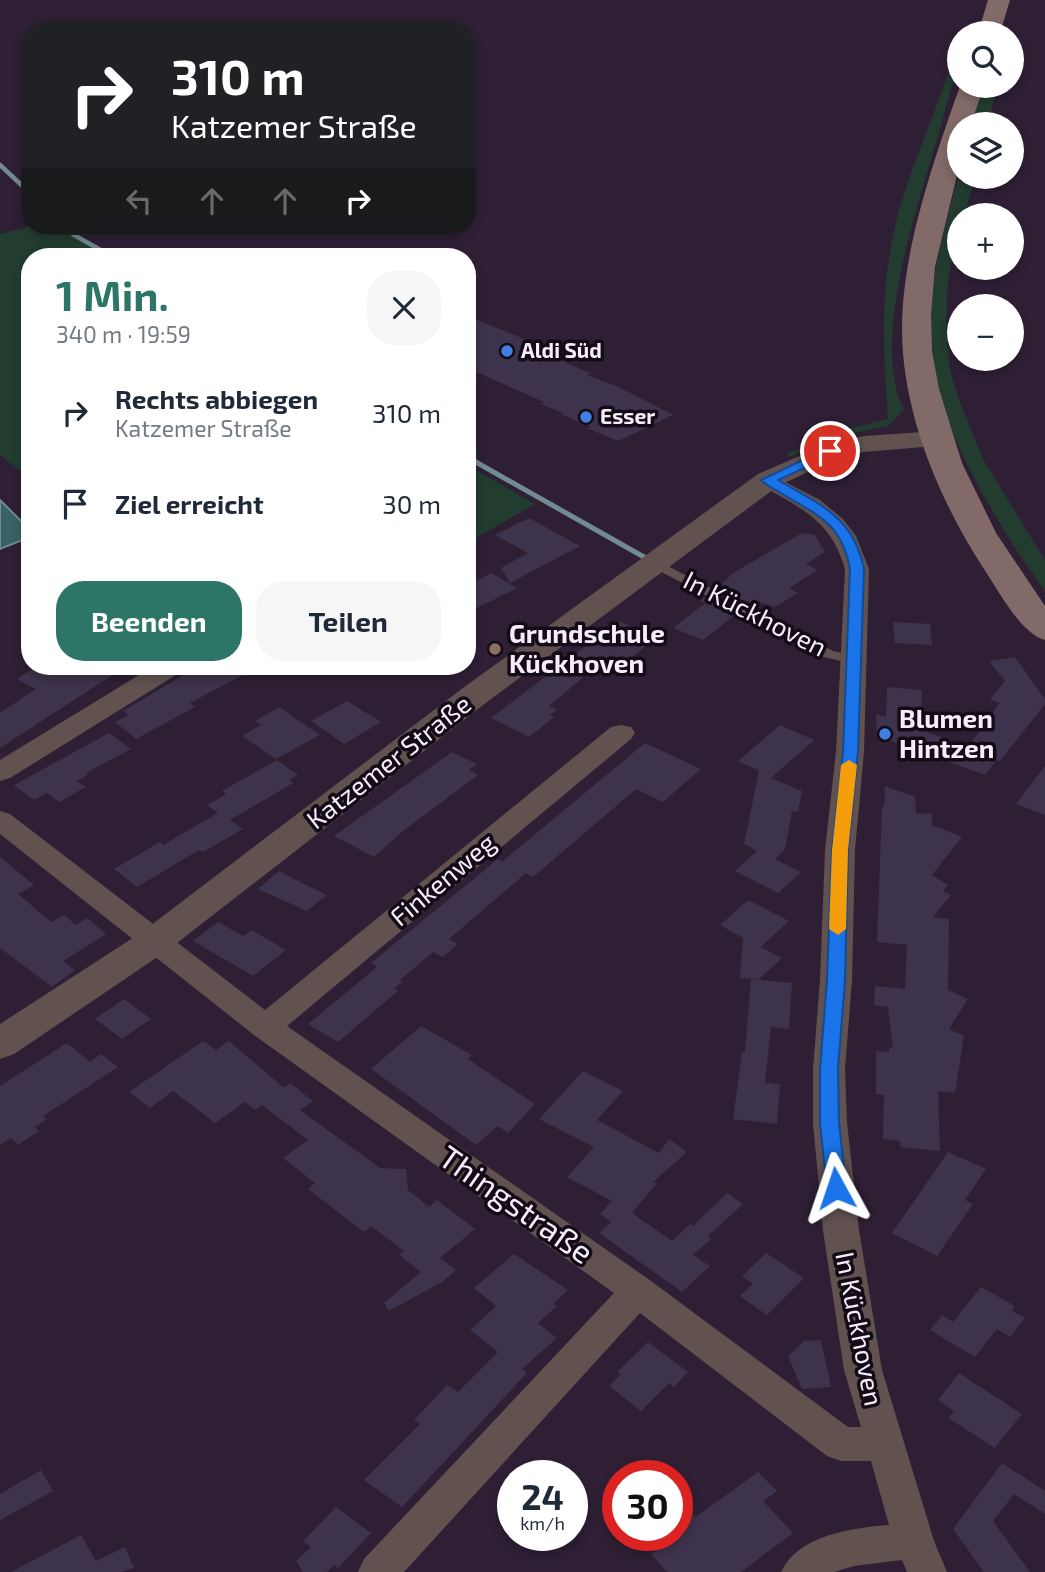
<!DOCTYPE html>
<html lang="de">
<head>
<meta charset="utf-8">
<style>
	:root { --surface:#fff; --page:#f6f6f7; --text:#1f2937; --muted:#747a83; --accent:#2d7667 }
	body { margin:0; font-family:"Exo 2",sans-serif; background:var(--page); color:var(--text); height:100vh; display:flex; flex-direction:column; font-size:26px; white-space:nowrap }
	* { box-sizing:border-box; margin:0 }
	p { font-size:23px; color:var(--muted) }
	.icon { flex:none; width:38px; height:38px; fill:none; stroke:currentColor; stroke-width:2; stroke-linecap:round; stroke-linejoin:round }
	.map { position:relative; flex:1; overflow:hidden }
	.side { position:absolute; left:21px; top:248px; width:455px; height:427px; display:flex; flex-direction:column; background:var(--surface); border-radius:28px; box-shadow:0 4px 10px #0003 }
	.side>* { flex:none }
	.hud { position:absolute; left:21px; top:21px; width:455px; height:214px; border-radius:28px; box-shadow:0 4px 10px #0003; background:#202124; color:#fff; overflow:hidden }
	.tools { position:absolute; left:947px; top:21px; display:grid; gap:14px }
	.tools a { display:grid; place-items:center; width:77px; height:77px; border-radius:50%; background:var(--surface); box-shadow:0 4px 10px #0003; font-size:35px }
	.speed { position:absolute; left:497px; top:1460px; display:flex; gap:14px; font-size:35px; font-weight:700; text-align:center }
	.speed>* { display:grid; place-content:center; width:91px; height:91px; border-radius:50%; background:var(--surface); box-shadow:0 4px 10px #0003; line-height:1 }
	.speed small { font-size:18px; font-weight:400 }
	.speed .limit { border:10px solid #d22; background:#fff; color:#111 }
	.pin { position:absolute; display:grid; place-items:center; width:60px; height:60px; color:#fff; margin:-30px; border:4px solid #fff; border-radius:50%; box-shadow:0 2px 7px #0007 }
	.me { position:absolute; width:77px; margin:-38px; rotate:355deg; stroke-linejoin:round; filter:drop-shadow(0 0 5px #0008) }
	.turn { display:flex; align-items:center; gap:24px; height:147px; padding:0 35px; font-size:32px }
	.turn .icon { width:91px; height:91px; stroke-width:2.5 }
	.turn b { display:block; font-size:49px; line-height:60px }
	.lanes { display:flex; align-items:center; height:66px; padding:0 35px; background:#0003; justify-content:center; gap:35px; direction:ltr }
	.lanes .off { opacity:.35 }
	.round { display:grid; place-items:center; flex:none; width:74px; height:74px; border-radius:28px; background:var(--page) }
	.headline { display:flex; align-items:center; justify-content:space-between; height:119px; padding:0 35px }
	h1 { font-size:42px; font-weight:700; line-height:52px; color:var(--accent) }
	.primary-button { display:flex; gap:14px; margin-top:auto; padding:14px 35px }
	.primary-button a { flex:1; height:80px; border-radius:28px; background:var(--accent); color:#fff; font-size:28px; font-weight:700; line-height:80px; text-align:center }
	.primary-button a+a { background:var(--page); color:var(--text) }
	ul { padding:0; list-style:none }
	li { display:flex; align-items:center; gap:21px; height:91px; padding:0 35px }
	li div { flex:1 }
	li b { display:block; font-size:26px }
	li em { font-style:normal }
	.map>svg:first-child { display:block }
</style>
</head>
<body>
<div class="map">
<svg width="1045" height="1572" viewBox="0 0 1045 1572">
	<rect width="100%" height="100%" fill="#2e1f35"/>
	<path fill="#233c30" d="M959 39V65C947 101 938 137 927 173 909 235 873 350 904 410L888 426 844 435 788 457V453L842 430 888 419C883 347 879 283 899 211 915 153 943 98 959 39Z
		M982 86H997L988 124H972Z
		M959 174V177H976L964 215H959V236L948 278 946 326 950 371 959 400 983 459 1045 560V591C996 524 929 415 930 331 930 277 945 226 959 174Z
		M31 226H63L77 239 109 257H30V479L0 455V234Z
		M467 465 535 504 467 543Z"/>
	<path fill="#386264" stroke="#718b91" stroke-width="2" d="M0 500 29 529 20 541 0 549Z"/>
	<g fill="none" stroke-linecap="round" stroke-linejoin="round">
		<path stroke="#718b91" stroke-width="4.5" d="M0 165 30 193
			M64 226 74 235 113 257"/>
		<path stroke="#718b91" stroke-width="5" d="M467 457 644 557"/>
	</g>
	<path fill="#3d334c" d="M467 316 517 336 542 348 538 350 592 374 587 375 619 387 673 415 618 441 587 428 592 427 560 414 563 413 541 404 544 402 467 368Z
		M529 518 580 546 510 583 501 568 528 553 495 535Z
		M806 533 815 535 825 552 806 564 818 570 789 588 798 593 775 607 753 600 748 604 716 588 735 572 800 534Z
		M491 573 517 588 467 613V587Z
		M704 597 736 614 703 640 673 628 705 603 700 601Z
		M619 621 635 628 641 624 662 633 626 662 610 655 549 706 557 710 550 715 554 717 529 737 491 718Z
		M893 622 930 624 932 645 895 643Z
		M1015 657 1045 699V704L1000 761 997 760 985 775 877 736 876 714 886 717 887 687 922 690 921 730 968 747 1000 703 990 699 1005 681 989 661Z
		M36 667H125L0 748V713L36 689 17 679Z
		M197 667H258L190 703 195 707 136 739 115 722 129 715 123 711Z
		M347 701 381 722 344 744 311 721Z
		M279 707 320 735 276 759 242 736 261 725 255 721Z
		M780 725 814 740 771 778 802 791 798 812 792 811 785 849 775 859 801 872 778 893 735 871 757 851 744 844 759 771 738 761Z
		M109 733 131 749 86 773 88 775 77 781 86 787 59 802 47 793 34 800 14 785Z
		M645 743 701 769 663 802 636 789 533 877 526 873 449 939 458 944 443 957 433 952 400 980 403 982 394 988 398 991 338 1042 308 1024 377 967 371 963 498 859 503 861Z
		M452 752 477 764 469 770 478 775 403 831 374 857 334 836Z
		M277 760 298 775 289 780 293 783 230 820 243 829 203 852 199 850 137 887 114 869 160 842 163 845 218 813 207 805 226 794 222 791Z
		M1045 766V815L1016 804Z
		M885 786 915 797 916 813 932 814V825L962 837 932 875 948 885 943 891 951 895 933 917 949 919 948 990 968 999 949 1029 964 1036 955 1093 938 1091 940 1151 900 1147V1141L883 1139 884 1095 876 1094V1051L889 1052V1047L893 1048 888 1007 874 1005 875 986 905 989 907 945 877 942 882 807H884Z
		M0 857 34 885 18 894 51 922 64 915 76 925 87 918 106 934 63 961 75 970 52 987 0 948Z
		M279 871 306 885 327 895 307 911 258 889Z
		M748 900 789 921 761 947 782 958 759 979 740 978 743 938 720 925Z
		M218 922 243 936 252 930 286 950 253 976 193 941Z
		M751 979 792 983 789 1029 771 1027 765 1083 780 1084 777 1124 733 1119 742 1052H745Z
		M124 999 151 1019 122 1039 95 1019Z
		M421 1026 472 1055 468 1059 535 1104 508 1133 498 1126 476 1145 371 1069Z
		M203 1041 216 1050 229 1041 284 1088 290 1083 313 1101 300 1110 380 1168 406 1169 408 1190 429 1207 437 1200 475 1229 440 1258 456 1270 442 1282 389 1311 384 1303 421 1272 399 1255 404 1251 371 1226 364 1232 308 1189 315 1183 283 1158 308 1140 262 1105 255 1110 245 1102 215 1123 173 1091 150 1108 129 1092Z
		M67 1043 90 1062 101 1054 118 1067 43 1116 47 1119 35 1127 39 1131 18 1145 11 1138 0 1145V1086Z
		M583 1071 623 1091 597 1120 659 1153 669 1139 687 1152 653 1182 657 1183 632 1213 672 1241 690 1224 693 1226 727 1193 743 1204 708 1236 711 1239 693 1255 710 1266 682 1292 599 1233 611 1222 600 1214 612 1201 567 1177 594 1147 539 1119Z
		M948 1152 986 1169 965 1200 973 1204 937 1256 892 1233Z
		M766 1253 804 1278 767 1315 740 1296 753 1284 742 1276Z
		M514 1254 568 1290 553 1304 557 1306 538 1323 557 1338 522 1369 527 1373 402 1507 364 1480 420 1424 414 1420 447 1385 458 1392 498 1352 470 1330 496 1306 474 1288Z
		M981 1287 1015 1306 1012 1311 1025 1318 1010 1337 997 1329 975 1357 930 1330 942 1315 953 1322Z
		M821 1340 831 1387 802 1389 788 1356 804 1341Z
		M648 1342 688 1372 674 1387 669 1383 641 1411 609 1386 621 1374 617 1372Z
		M959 1373 1022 1414 995 1448 948 1418 954 1411 938 1400Z
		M1002 1463 1045 1491V1514L1014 1494 993 1521 1030 1572H984L953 1529Z
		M41 1470 53 1491 0 1520V1494Z
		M758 1472 777 1491 763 1501 793 1533 741 1572H667L651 1554 677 1536V1517L689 1509 696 1517Z
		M336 1507 371 1533 338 1568 334 1565 327 1572H303L296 1561 311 1547 303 1541Z
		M81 1535 96 1561 125 1547 134 1568 121 1572H11Z"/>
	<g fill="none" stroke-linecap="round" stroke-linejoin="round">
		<path fill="#615250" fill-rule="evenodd" d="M656 560 833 651 859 657 860 660 854 664 824 657 652 567 650 564Z"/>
		<path fill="#615250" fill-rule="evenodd" d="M768 473 820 500 843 519 856 536 869 569 864 752 855 850 852 980 845 1069 847 1123 859 1230 882 1370 934 1541 947 1572H907L902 1560 854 1566 834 1572H781C798 1535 852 1528 889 1525L871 1461H841L827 1456 640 1313 404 1572H358L364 1559 614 1293 254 1035 0 834V811L10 814 265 1010 611 727 621 725 631 727 635 733 631 739 287 1026 651 1281 848 1427H861L844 1370 823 1230 813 1123V1069L820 980 825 850 836 752 845 569C831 520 801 508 760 485L756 480 760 475Z
			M152 667H183L179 673 10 778 0 781V760Z"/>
		<path fill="#615250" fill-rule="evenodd" d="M937 431 947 433 951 439 947 445 864 452 838 458 778 486 487 702 168 950 14 1054 0 1059V1024L142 932 463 688 758 474 830 443 864 436Z"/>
		<path fill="#816a68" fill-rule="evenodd" d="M988 0H1010L1000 33H978Z
			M960 86H984L971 124H959V167L935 267 931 315 932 351 939 389 962 463 996 533 1045 606V640C1021 634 998 590 984 569 939 500 902 412 902 329 902 250 934 160 960 86Z"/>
	</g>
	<path fill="#1a73e8" stroke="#114b97" stroke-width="2" d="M830 447 837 451 835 454 778 480C820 505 853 516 864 569L858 752 848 850 845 980 838 1069 839 1123 846 1188 843 1194 836 1196 829 1194 827 1188 820 1123V1069L827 980 832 850 843 752 850 569C842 525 820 516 784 495 776 490 767 486 761 480Z"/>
	<path fill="#f59e0b" d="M849 760 857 765 848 850 846 929 838 935 829 929 832 850 841 765Z"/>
	<g fill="#3f7fe0" stroke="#130c16" stroke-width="2.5">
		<circle cx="507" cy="351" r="7"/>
		<circle cx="586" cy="417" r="7"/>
		<circle cx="885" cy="734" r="7"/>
	</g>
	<circle fill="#8d6e63" stroke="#130c16" stroke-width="2.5" cx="495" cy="649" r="7"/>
	<g text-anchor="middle" stroke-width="7" stroke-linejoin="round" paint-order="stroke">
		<g font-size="21" font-weight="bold" fill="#f6ecfb" stroke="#130c16" text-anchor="start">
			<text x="521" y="358">Aldi Süd</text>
			<text x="600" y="424">Esser</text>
		</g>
		<g font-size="26" fill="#f6ecfb" stroke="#130c16">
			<text transform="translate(755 614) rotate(27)" y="9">In Kückhoven</text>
			<text transform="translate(389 762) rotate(-38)" y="9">Katzemer Straße</text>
			<text transform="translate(443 880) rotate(-40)" y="9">Finkenweg</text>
			<text transform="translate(859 1329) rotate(79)" y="9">In Kückhoven</text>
		</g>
		<g font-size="26" font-weight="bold" fill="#f6ecfb" stroke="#130c16" text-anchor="start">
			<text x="509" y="643">Grundschule<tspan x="509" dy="30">Kückhoven</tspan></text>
			<text x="899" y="728">Blumen<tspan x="899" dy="30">Hintzen</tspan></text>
		</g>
		<g font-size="32" fill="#f6ecfb" stroke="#130c16">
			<text transform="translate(516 1205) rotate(35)" y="11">Thingstraße</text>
		</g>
	</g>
</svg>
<div class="tools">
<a><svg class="icon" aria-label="search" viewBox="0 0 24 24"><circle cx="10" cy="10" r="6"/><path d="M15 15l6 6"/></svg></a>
<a><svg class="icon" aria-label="layers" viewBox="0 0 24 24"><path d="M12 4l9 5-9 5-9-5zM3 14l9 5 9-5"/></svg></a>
<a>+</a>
<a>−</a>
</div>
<div class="speed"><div>24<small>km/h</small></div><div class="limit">30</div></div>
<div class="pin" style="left:830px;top:451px;background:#d93025"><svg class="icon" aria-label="arrive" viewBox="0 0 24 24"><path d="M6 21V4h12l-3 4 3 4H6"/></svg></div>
<svg class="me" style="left:836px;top:1188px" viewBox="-20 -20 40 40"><path d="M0-17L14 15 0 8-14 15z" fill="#1a73e8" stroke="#fff" stroke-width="4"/></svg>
<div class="hud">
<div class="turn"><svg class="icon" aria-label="right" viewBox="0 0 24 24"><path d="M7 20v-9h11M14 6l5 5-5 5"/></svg><div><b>310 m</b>Katzemer Straße</div></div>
<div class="lanes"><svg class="icon off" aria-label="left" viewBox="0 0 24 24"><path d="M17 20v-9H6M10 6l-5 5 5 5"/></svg><svg class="icon off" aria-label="ahead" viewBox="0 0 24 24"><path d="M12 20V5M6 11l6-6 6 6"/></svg><svg class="icon off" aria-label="ahead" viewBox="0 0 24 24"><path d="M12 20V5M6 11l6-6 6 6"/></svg><svg class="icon" aria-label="right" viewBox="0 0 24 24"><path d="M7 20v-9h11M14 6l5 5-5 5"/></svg></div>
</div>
<section class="side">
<div class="headline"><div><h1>1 Min.</h1><p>340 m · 19:59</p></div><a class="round"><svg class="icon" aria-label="close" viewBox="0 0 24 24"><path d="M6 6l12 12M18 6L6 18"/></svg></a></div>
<ul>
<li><svg class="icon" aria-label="right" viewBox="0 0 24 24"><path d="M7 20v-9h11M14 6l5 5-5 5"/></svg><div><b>Rechts abbiegen</b><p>Katzemer Straße</p></div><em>310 m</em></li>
<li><svg class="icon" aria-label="arrive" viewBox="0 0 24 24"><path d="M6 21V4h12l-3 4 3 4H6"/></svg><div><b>Ziel erreicht</b></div><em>30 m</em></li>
</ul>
<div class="primary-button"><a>Beenden</a><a>Teilen</a></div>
</section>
</div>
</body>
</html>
